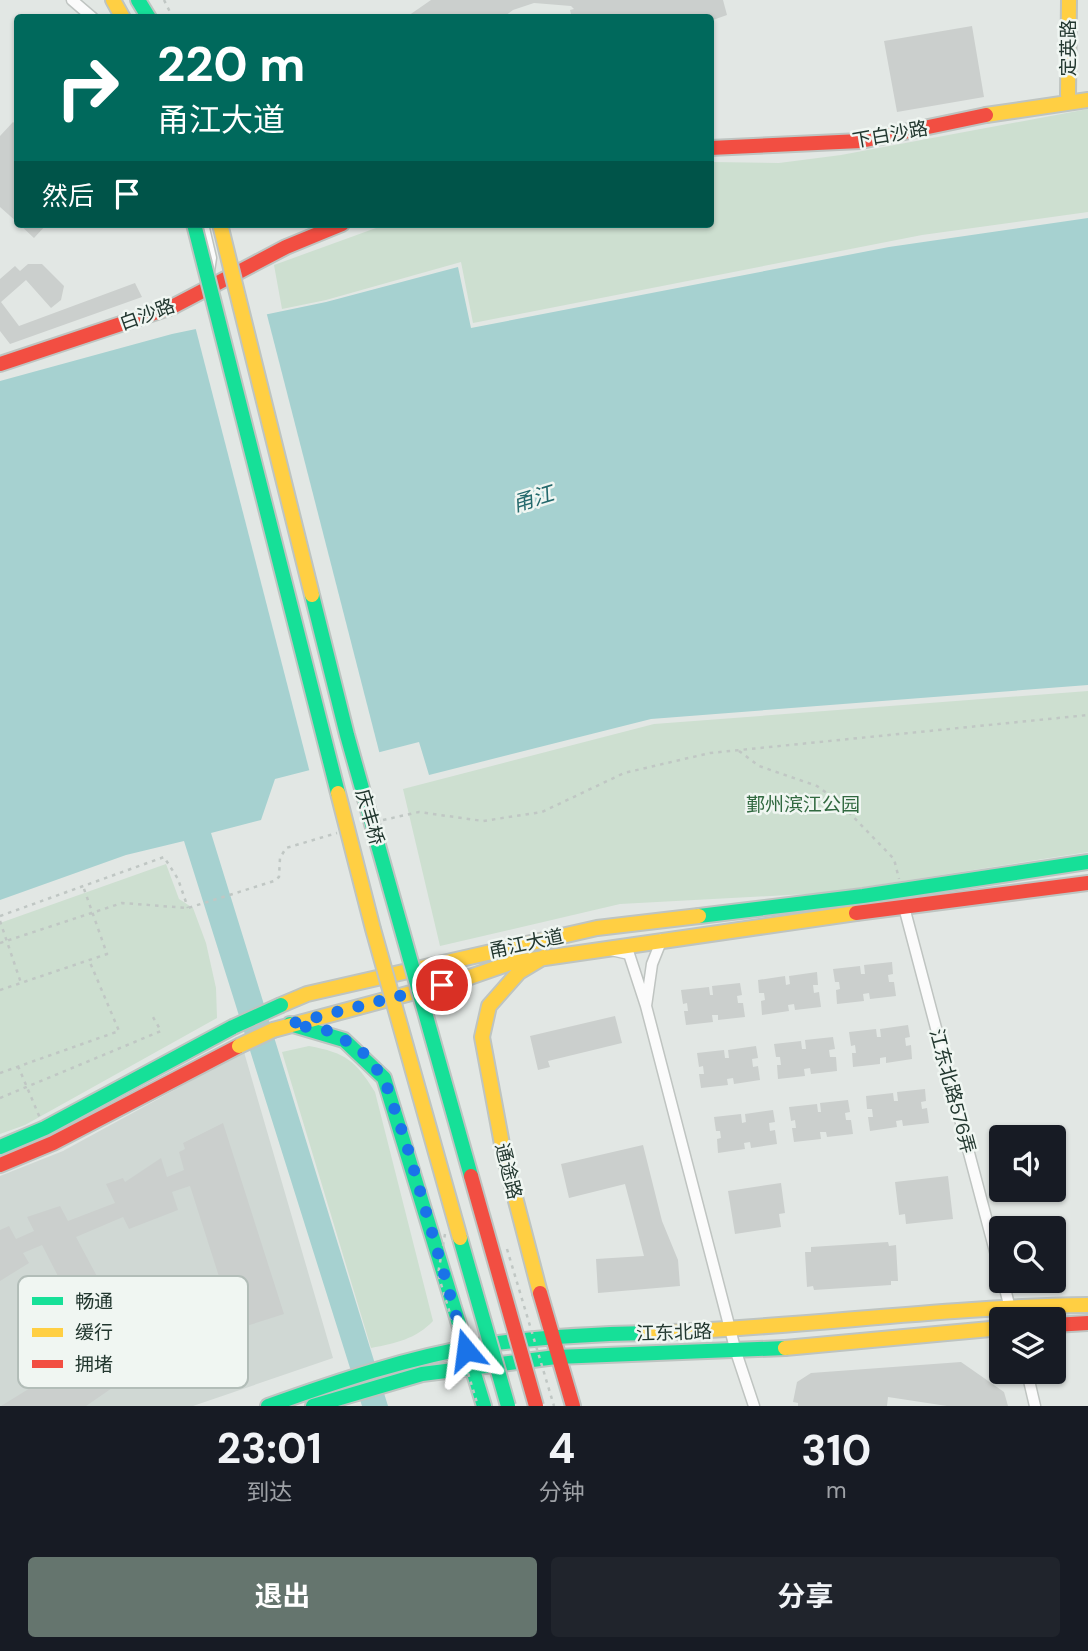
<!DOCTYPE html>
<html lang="zh">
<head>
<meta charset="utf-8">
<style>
	:root { --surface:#171b24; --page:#20242c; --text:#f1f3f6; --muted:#9ea1a6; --accent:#65756e }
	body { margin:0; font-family:"DM Sans","Noto Sans SC",sans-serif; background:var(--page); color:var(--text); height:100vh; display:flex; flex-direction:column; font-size:26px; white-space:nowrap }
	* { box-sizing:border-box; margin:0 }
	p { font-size:23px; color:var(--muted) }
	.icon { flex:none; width:38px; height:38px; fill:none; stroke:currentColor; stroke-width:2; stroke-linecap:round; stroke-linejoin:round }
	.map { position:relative; height:1406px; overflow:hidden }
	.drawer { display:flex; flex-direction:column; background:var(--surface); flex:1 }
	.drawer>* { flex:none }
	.hud { position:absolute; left:14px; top:14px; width:700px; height:214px; border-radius:7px; box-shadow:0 2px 5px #0004; background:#00695c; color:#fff; overflow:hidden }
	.fabs { position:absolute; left:989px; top:1125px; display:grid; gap:14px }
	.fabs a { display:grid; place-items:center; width:77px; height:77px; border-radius:7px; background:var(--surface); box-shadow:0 2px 5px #0004; font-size:35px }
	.pin { position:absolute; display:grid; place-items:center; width:60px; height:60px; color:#fff; margin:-30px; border:4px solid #fff; border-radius:50%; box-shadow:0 2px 7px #0007 }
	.me { position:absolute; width:77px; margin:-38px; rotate:344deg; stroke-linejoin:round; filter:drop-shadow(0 0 5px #0008) }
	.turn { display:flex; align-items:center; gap:24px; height:147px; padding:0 28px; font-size:32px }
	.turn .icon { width:91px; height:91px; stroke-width:2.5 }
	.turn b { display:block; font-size:49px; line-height:60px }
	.then { display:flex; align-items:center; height:66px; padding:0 28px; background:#0003; gap:14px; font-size:26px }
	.eta { display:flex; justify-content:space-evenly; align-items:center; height:119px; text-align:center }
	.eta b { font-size:42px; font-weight:700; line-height:49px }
	.primary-button { display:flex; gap:14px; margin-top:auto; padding:14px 28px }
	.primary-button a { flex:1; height:80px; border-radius:7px; background:var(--accent); color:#fff; font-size:28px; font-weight:700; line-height:80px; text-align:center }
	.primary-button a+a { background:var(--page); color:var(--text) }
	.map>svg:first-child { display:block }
</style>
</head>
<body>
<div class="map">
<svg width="1088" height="1406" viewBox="0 0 1088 1406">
	<rect width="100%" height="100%" fill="#e2e7e4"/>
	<path fill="#d0d8d4" d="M244 1052 333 1358 193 1406H0V1176L63 1151Z"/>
	<path fill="#cddfd0" d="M1088 109V212L922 235 473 323 461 262 326 300 282 309 274 265 387 224H710L711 162 779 163 841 155Z
		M1088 691V852L825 893 620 904 440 946 403 789 654 724Z
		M166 864 179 899 193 908 206 943 216 988 217 1018 25 1125 0 1134V923Z
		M309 1046C346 1053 355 1060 375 1092L433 1321C416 1339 396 1343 371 1348L282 1052Z"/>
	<path fill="#a6d1d0" d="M1088 218V685L651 719 429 775 419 742 275 779 261 820 211 833 388 1406H362L184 841 126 855 0 900V381L172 334 326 302 458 267 471 328 889 247Z"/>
	<path fill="#e2e7e4" d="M266 311 380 755 310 773 195 326Z"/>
	<path fill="#cbcfcd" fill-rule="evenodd" d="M431 0H723L727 15 710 21V18H572L570 10 574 9 571 6 534 3 513 10 502 18H405Z
		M972 26 984 97 897 112 884 41Z
		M13 122 18 126V223L0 207V136Z
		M19 224H47L34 238Z
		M28 264H42L64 286 61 300 51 308 26 280 1 302 19 326 135 283 142 297 10 344 0 331V279L15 266 20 271Z
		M892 962 893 974 888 975 889 982H894L896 996 870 999 869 993 863 994 864 1001 837 1004 836 990 840 989 839 982H835L833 969 860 966 861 974H865L864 965Z
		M817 972 818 985H813L814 993 819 992 821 1007 795 1010 794 1004 788 1005 789 1011 762 1015 761 1001 765 1000 764 993H759L758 980 785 976 786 985 790 984 789 976Z
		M740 983 742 995 737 996 738 1003H743L745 1017 718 1020V1015H712L713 1022 686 1025 684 1011H688L687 1003 683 1004 681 990 709 987 710 995H713L712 986Z
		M615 1016 622 1043 548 1061 550 1067 538 1070 530 1036Z
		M908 1025 910 1037 905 1038 906 1046 911 1045 912 1059 886 1063V1057L880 1058V1064L853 1067 852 1053H856L855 1045 851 1046 849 1032 876 1029 877 1037H881L880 1029Z
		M833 1037 835 1049 829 1050 830 1057H836L837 1071 811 1074 810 1068 804 1069 805 1076 778 1079 777 1065H781L780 1057H776L774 1044 801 1041 802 1049H806L805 1040Z
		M756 1046 758 1058 752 1059 753 1067 758 1066 760 1080 734 1084 733 1078 727 1079 728 1085 701 1088 699 1074H704L703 1066 699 1067 697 1053 724 1050 725 1058H729L728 1050Z
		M925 1089 926 1101 921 1102 922 1109 927 1108 929 1123 903 1126 902 1120 896 1121 897 1127 870 1131 868 1117H873L872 1109H867L866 1096 893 1093 894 1101H898L897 1092Z
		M848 1100 850 1112 845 1113 846 1120H851L853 1134 827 1137 826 1132H820L821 1139 794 1142 792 1128H796L795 1120 791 1121 789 1107 817 1104 818 1112H821L820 1103Z
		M773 1110 775 1122 769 1123 770 1131 775 1130 777 1144 751 1148 750 1142 744 1143 745 1149 718 1153 717 1139 721 1138 720 1131H716L714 1117 741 1114 742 1123 746 1122 745 1114Z
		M223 1123 284 1314 196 1342 115 1386 86 1406H1L95 1348 42 1245 23 1253 29 1263 0 1281V1230L9 1226 16 1239 34 1231 27 1217 60 1206 68 1221 115 1203 106 1184 123 1178 125 1182 161 1158 167 1177 184 1170 179 1152 185 1149 183 1143ZM190 1186 223 1289 181 1303 125 1329 76 1237 123 1217 129 1229 178 1210 172 1192Z
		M643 1145 662 1221 678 1260 680 1286 598 1293 596 1259 644 1256 625 1184 569 1198 561 1164Z
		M948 1176 953 1219 906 1224 905 1214 899 1215 895 1182Z
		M781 1183 785 1213 779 1214 781 1227 735 1234 728 1191Z
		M888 1242 889 1246 896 1245 898 1281H891V1285L814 1290 813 1286 807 1287 805 1252H811V1247Z
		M961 1362 1004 1392 1008 1406H947L888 1397 887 1406H798V1403L793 1402 797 1382 811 1373Z"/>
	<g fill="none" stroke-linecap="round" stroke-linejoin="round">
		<defs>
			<path id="street" d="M72 0 93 18
				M203 224 211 258 209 271
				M904 907 1001 1274
				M611 950 629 954 646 1006 652 964 662 939
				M646 1006 736 1352 754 1406
				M1003 1281 1013 1320
				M1027 1372 1035 1406"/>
			<path id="fast" d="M138 0 149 18
				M699 916 863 896 1088 862
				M290 1024 344 1040 384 1078 484 1406
				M0 1147 45 1128 233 1027
				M268 1406C338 1381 409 1357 483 1345 538 1337 593 1334 648 1333
				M313 1406 422 1374 556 1357 785 1348"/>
			<path id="slow" d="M113 0 123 18
				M1068 95 1069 0
				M986 115 1088 100
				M281 1005 307 994 597 928 699 916
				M273 1030 467 978 510 963 856 913
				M540 1293 504 1155 482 1037 489 1006 519 972 544 957
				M648 1333C795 1328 941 1307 1088 1305
				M785 1348 1001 1328"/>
			<path id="jam" d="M710 148 861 141 986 115
				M0 364 172 307 286 247 342 224
				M856 913 1088 883
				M0 1165 53 1143 239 1046
				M540 1293 573 1406
				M1054 1325 1088 1323"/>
		</defs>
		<use href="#street" stroke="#bfc4c1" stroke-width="13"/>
		<use href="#fast" stroke="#bec4c1" stroke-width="18"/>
		<use href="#slow" stroke="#bec4c1" stroke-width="18"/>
		<use href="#jam" stroke="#bec4c1" stroke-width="18"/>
		<path stroke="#c0c7c4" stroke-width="2.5" stroke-dasharray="3.5 5" stroke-linecap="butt" d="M164 0 173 18
			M739 751 759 766 817 786 838 801 894 859 899 879
			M383 820 419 812 483 821 542 812 624 773 710 753 1088 715
			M0 916 164 857 178 879 188 908
			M0 921 21 983
			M0 943 122 903 188 908 274 881 279 877 280 858 286 848 337 833
			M0 990 107 954 83 886
			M18 1066 40 1118
			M0 1073 119 1031 89 960
			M0 1098 161 1031 153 1017"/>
		<use href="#street" stroke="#fbfbfb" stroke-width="10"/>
		<use href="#fast" stroke="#16e098" stroke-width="14"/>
		<use href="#slow" stroke="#ffcf43" stroke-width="14"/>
		<use href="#jam" stroke="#f24e42" stroke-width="14"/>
		<defs>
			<path id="fast-bridge" d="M194 224 338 793
				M312 595 347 735 471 1176
				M233 1027 281 1005
				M460 1238 508 1406"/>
			<path id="slow-bridge" d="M220 224 312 595
				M338 793 373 929 460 1238
				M239 1046 273 1030"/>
			<path id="jam-bridge" d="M471 1176 536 1406"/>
		</defs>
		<use href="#fast-bridge" stroke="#bec4c1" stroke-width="18" stroke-linecap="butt"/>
		<use href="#slow-bridge" stroke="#bec4c1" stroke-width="18" stroke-linecap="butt"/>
		<use href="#jam-bridge" stroke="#bec4c1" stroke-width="18" stroke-linecap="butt"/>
		<path stroke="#c0c7c4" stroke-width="2.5" stroke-dasharray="3.5 5" stroke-linecap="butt" d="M445 1234 438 1274 478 1406
			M507 1249 554 1406"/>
		<use href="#fast-bridge" stroke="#16e098" stroke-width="14"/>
		<use href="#slow-bridge" stroke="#ffcf43" stroke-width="14"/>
		<use href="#jam-bridge" stroke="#f24e42" stroke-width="14"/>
	</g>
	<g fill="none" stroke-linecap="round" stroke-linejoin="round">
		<path stroke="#1a73e8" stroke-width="12" stroke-dasharray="0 21.6" d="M442 985 290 1024 329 1031 360 1049 384 1078 407 1146 466 1350"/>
	</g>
	<g text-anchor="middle" stroke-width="5" stroke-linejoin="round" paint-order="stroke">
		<g font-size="19" fill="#22372f" stroke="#f0f6f2">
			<text transform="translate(1068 48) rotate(-90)" y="7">定英路</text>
			<text transform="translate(890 134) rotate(-10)" y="7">下白沙路</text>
			<text transform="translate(147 314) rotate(-20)" y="7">白沙路</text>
			<text transform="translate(370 817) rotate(74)" y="7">庆丰桥</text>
			<text transform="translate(526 943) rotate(-12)" y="7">甬江大道</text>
			<text transform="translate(953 1091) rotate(75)" y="7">江东北路576弄</text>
			<text transform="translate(509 1171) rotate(76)" y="7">通途路</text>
			<text transform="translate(674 1332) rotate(-2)" y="7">江东北路</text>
		</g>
		<g font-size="19" fill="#316940" stroke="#f0f6f2">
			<text x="803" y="811">鄞州滨江公园</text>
		</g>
		<g font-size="21" font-style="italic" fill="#24696c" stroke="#f0f6f2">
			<text transform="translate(533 499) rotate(-17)" y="7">甬江</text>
		</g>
	</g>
	<rect x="18" y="1276" width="230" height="112" rx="10" fill="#f0f6f2" stroke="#b2bdb8" stroke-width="2"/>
	<rect x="32" y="1297" width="31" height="8" fill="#16e098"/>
	<rect x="32" y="1328" width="31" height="9" fill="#ffcf43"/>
	<rect x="32" y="1360" width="31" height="8" fill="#f24e42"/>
	<g font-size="19" fill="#22372f">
		<text x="75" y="1308">畅通</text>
		<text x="75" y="1339">缓行</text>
		<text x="75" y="1371">拥堵</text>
	</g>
</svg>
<div class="fabs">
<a><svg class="icon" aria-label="sound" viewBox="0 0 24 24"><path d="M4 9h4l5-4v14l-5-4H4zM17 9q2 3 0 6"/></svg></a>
<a><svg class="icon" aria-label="search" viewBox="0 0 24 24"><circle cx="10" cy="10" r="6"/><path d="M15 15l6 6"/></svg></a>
<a><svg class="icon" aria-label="layers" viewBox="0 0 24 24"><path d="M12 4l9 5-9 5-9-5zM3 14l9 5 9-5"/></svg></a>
</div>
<div class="pin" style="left:442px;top:985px;background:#d93025"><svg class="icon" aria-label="arrive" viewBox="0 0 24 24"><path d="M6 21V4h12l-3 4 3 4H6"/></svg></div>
<svg class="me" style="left:466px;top:1350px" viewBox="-20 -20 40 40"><path d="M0-17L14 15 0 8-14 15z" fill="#1a73e8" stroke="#fff" stroke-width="4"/></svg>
<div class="hud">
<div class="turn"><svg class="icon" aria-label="right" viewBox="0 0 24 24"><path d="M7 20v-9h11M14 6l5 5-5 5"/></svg><div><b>220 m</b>甬江大道</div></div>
<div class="then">然后<svg class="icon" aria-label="arrive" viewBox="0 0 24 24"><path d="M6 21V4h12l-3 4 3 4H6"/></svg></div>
</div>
</div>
<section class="drawer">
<div class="eta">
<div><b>23:01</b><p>到达</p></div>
<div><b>4</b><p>分钟</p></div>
<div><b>310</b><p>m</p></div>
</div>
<div class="primary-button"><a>退出</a><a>分享</a></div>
</section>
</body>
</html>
